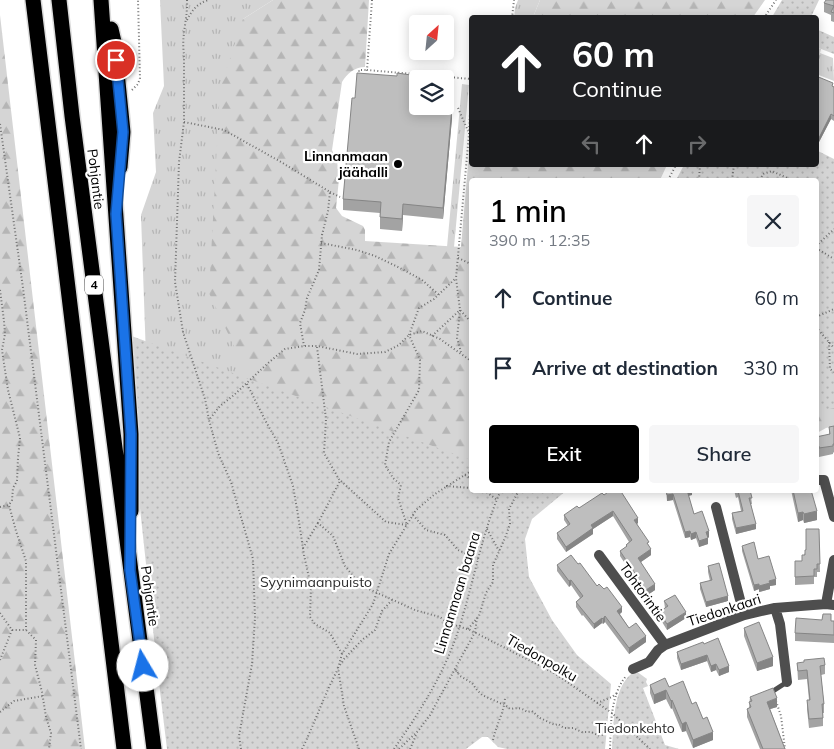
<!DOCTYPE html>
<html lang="en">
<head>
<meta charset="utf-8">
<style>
	:root { --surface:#fff; --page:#f6f6f7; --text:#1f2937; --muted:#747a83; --accent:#000 }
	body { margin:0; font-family:Mulish,sans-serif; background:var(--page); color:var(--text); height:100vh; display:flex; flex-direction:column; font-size:19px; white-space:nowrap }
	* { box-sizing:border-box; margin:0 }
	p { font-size:16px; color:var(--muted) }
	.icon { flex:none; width:28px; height:28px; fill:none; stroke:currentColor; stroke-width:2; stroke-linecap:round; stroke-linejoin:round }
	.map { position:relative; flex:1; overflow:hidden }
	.side { position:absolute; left:469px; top:178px; width:350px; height:315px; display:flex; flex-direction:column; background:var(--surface); border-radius:5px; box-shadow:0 2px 12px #0003 }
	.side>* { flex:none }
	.guide { position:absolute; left:469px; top:15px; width:350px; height:152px; border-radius:5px; box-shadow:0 2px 12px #0003; background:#202124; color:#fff; overflow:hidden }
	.needle { width:32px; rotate:27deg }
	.fabs { position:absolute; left:409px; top:15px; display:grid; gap:10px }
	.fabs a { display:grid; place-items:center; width:45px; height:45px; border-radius:5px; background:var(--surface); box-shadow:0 2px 12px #0003; font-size:25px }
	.pin { position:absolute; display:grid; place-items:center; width:42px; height:42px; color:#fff; margin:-21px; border:2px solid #fff; border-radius:50%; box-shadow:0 1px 5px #0007 }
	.me { position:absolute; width:55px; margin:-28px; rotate:352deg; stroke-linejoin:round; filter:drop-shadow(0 0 4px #0008) }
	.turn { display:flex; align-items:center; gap:18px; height:105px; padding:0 20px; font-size:22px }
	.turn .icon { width:65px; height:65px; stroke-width:2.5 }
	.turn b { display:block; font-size:35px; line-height:42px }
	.lanes { display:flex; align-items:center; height:48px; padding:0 20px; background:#0003; justify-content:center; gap:25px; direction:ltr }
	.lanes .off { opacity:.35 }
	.round { display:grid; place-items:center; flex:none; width:52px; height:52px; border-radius:5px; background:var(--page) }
	.summary { display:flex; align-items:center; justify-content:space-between; height:85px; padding:0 20px }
	h1 { font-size:30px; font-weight:600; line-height:38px; color:var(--accent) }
	.cta { display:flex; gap:10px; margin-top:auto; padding:10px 20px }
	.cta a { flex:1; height:58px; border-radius:5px; background:var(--accent); color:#fff; font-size:20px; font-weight:600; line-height:58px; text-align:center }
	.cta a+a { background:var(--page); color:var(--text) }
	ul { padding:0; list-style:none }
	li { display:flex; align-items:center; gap:15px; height:70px; padding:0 20px }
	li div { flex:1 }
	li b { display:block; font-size:19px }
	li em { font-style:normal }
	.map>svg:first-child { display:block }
</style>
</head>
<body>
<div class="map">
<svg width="834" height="749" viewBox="0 0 834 749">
	<defs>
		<pattern id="grass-tufts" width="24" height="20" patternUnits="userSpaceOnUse" patternTransform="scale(1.25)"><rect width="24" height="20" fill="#d5d5d5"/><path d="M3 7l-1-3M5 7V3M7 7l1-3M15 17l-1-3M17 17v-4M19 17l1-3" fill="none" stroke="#b5b5b5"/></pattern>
		<pattern id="forest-firs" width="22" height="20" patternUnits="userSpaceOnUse" patternTransform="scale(1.25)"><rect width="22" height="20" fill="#d5d5d5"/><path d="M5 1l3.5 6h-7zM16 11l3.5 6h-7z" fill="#b5b5b5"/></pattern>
		<pattern id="park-dots" width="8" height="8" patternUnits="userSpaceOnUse" patternTransform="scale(1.25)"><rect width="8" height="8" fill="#d5d5d5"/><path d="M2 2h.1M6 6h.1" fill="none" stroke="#b5b5b5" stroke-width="1.8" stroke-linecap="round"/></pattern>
	</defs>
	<rect width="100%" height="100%" fill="#fff"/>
	<path fill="url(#grass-tufts)" d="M160 0H273L243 19 299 485 146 357 141 215 156 172 153 113 164 86Z
		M518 0H540L533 17 514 18 515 8Z
		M816 47 821 49 820 53 833 58 834 81 816 74Z
		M462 84 469 85 454 247H447Z"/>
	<path fill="url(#forest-firs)" d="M273 0H369L365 67C354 67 347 74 342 82L332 150 337 161 339 179 336 208 342 216 363 226 365 230V241L461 247 470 141 471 136V165H667L660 180H471V490L484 495 299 485 209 293 220 89 243 19Z
		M540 0H765L753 17H533Z
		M0 15 85 749H0Z
		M834 397V426L826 428 817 433 816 432V401Z"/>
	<path fill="url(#park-dots)" d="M782 0H819L811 17H772Z
		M816 29 834 37V54L816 47Z
		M816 150 834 159V408L816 412V180H676L684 165H816Z
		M126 334 471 460V490H567L532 519 525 539 529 577 552 620 577 655 611 684 605 749H507L498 747 488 737H482L466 749H167L157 666 132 434Z
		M636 671 647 679 646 682 648 686 643 688 665 745 679 749H612C614 726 612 683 636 671Z"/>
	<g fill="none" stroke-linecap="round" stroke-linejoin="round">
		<defs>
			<path id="motorway" d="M33 0 124 749
				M59 0 72 116 154 749
				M101 0 131 434V511
				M111 29 114 42 123 132 120 167"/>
		</defs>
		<use href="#motorway" stroke="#dbdbdb" stroke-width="18"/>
		<path stroke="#707070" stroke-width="2" stroke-dasharray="1 2.5" stroke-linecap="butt" d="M187 0C188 18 181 36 184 54V122L179 162 175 282 183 332 205 399 209 420
			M372 0 367 70 471 79
			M512 18 514 0
			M764 18 776 0
			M187 20C192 10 197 4 208 0
			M359 75V70H367
			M132 90 138 84 140 78 138 0
			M471 91 469 134 456 278 460 310 471 322
			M458 108 468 131
			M184 122 224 130 281 162 330 192 328 211 322 235 319 270 307 298 305 310 300 323 304 346
			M0 124 23 288 81 749
			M668 180 676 165
			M699 180 700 165
			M732 180 734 165
			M760 180 763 174 772 171 787 178 788 180
			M330 192 340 197
			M321 243 357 250 375 256 400 268 422 280 439 295
			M816 246 834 229
			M816 248 834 259
			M458 258 471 264
			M0 290 4 321 5 334 2 350 8 390 20 438 18 458 17 481 13 488 12 500 9 505 16 531 26 561V630
			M460 310 457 338 461 352
			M816 317 834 309
			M816 327 834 348
			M432 336 460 310
			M829 342 830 369 834 372
			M317 347 326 419 324 453 340 481 318 523 333 536 345 566 360 585 415 610 440 617 448 623 470 630 554 673 612 713 650 749
			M247 384 265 420 278 443 293 486 298 515 304 555 311 587 310 617 315 624 330 633 342 654
			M465 475 471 479
			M341 481 386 522 407 525 398 498 401 485 393 478 385 465 389 442 419 390 420 360 409 335 419 308 434 299 456 278
			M446 486 471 488
			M484 490 497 500
			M0 507 9 505
			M413 515 426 530 445 535 458 550 479 559
			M487 529 499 551
			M303 548 318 523
			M0 613 12 630H26L36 640 35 665 42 692 46 717 51 733 49 749
			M468 629 479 616 486 593 493 582V565L505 538 510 524 509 509 519 490
			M0 660 12 630
			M340 665 344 659 362 640 375 630 382 611 392 600
			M458 673 455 669 460 676 472 683 477 690 482 695 502 704H504L510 709C517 708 521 707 527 712L532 711 540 718 555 725 558 724 564 728H573L582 732H591L600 736 604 734 606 732 619 731
			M776 701 781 716 785 749
			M597 703 612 697 617 693
			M0 712 14 701 43 696
			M493 740C496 725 504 713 505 698
			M241 749 239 736 252 664 255 618 253 559 231 482 218 453 209 420 220 406 234 395 267 364 285 349 304 346H317L357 354 385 352 399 345 409 335 422 331 440 339 471 361
			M302 749C315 723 324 695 338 669
			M359 749 344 706 338 668 342 654 373 604 389 554 416 510 435 494 471 471
			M394 749C421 710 446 671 460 625 474 581 482 532 501 490
			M399 749 418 731 430 715 475 632 477 618
			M410 749 417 733
			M610 749C611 725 610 696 626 676"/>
		<path stroke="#4e4e4e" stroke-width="5" d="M770 693 787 682"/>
		<path stroke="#4e4e4e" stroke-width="10" d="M819 480H824L834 517
			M716 507 744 615
			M599 555 665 645
			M826 604 834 560
			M775 608 780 624 787 682
			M633 669 649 662 658 650 665 645 744 615 775 608 826 604 834 605"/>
		<use href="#motorway" stroke="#000" stroke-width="15"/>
	</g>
	<path fill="#a3a3a3" d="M834 0V22L831 21V15L824 12V3Z
		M816 76 834 87V121L831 119 819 142 816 141Z
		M411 78 450 92 449 106 452 118 443 219 403 215 402 231 380 229V213L343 210V199L355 98Z
		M834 426V452L833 453V454L819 457V455H816V437L829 435V427Z
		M666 490H704L692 493V495L688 496 694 514 709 537 708 538V544L699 547 696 538 691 540 690 537 685 538 673 500 667 501Z
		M734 490H750L752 504H751L756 529 736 534 732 519V513L741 511 738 497 736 498Z
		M791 490H811L817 520 804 523 803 520 798 522Z
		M604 495 638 523 637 524 649 546 651 555 641 562 655 590 646 596 643 592 641 593 633 583 634 577 620 556V551L626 547V545L629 542 613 516 593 529V534L566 552 557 539V533L568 526 564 520V515L579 508Z
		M819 529 820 572H817V577H814V584L795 585V561H802L806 550Z
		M742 546 758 559 776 585 770 586V589L759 592V589L754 591 742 551Z
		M578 564 597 586 622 612 620 614 629 628 646 642 629 654 605 622 603 624 602 623 594 629 583 615 582 616 576 607V602L580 598 571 585 569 587 557 571V565Z
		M708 566 728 601 706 607 700 589V583L710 581 708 572Z
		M664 601 686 618 667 630 659 617V612L665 608Z
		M822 620 834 621V643L795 641V633Z
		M744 628 773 666 757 671 744 636Z
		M704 644 729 672 719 676 716 670 711 672 707 661 681 670 677 658V652Z
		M797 663 825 665V674L821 675 824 704V713H823V726L809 728 807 709V700H809L807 679 798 680Z
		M650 685 669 687 692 704 713 740 693 748 686 731 682 732 672 708 671 709 666 699 654 704 650 693Z
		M750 697 777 707 770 709 785 749H760L747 717V709L749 708Z"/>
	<path fill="#858585" d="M450 81V92L448 118V106Z
		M452 107V118L443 219V208Z
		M831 114V119L819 142V138Z
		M403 204V215L402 231V219Z
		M819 446V455H816V447Z
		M687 490H704L692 493V495L687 496Z
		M673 494V500L667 501V495Z
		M613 511V516L593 529V534L566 552V547L591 525Z
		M817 511V520L804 523V514Z
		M803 512V520L798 522V513Z
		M638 518V523L634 526V520Z
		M756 524V529L736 534V528Z
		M690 531V537L685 538V532Z
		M709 531V537L706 538V532Z
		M696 532V538L691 540V534Z
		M708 538V544L699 547V541Z
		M651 549V555L638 564V558Z
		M776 579V585L770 586V589L759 592V586L769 581Z
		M571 580V585L569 587V581Z
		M655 584V590L646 596V590Z
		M759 584V589L754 591V585Z
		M643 586V592L641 593V588Z
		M728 596V601L706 607V602Z
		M622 607V612L617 616V611Z
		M686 612V618L667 630V624Z
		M605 616V622L603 624V619Z
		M602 618V623L594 629V624Z
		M646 636V642L629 654V648Z
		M707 655V661L681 670V664Z
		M773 657V666L757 671V663Z
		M716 664V670L711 672V666Z
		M729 666V672L719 676V670Z
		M666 690V699L654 704V695Z
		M777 698V707L767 710V702Z
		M672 700V708L671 709V701Z
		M686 722V731L682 732V724Z
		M713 732V740L693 748V740Z"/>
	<path fill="#bebebe" stroke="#858585" d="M826 0H834V13L831 12 834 6 824 3Z
		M357 73 397 76V73L411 75 410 77 425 79H418V106H445V81H450L448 106 452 107 443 208 403 204 402 219 380 217 381 202 343 199 352 98H355Z
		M816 76 833 83 832 86 834 87V116L831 114 819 138 816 136Z
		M834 426V444H833V446L819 448V446L816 447V437L830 434 829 427Z
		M611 490H620L638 518 634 520 649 542 647 543 651 549 638 558 655 584 646 590 643 586 641 588 633 577 636 575 620 551 627 546 626 545 632 540 613 511 591 525 593 528 566 547 557 533 570 524 564 515 577 506 579 508 602 493 604 495Z
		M666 490H688H687L694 514 702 511 709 531 706 532 708 538 699 541 696 532 691 534 690 531 685 532 673 494 667 495Z
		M736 490H750L752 498H749L756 524 736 528 732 513 743 511 738 491 736 492Z
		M793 490H811L817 511 804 514 803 512 798 513Z
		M806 529H819L820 564H817V569H814V576L795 577V561H802V555H805V550H806Z
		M754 542 758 559 769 556 776 579 769 581 770 583 759 586V584L754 585 742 546Z
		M571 555 578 564 580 563 597 586 599 584 604 589 607 587 622 607 617 611 629 628 636 623 646 636 629 648 605 616 603 619 602 618 594 624 576 602 583 596 571 580 569 581 557 565Z
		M719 563 728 596 706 602 700 583 712 580 708 566Z
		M675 595 686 612 667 624 659 612 668 606 664 601Z
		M823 614H831V621H834V635L795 633 796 618 822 620Z
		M759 622 773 657 757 663 744 628Z
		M718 638 729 666 719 670 716 664 711 666 707 655 681 664 677 652 703 642 704 644Z
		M824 658 825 665 820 666 824 704H822L823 718 809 719 807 700H810L807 670 798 671 797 663 804 662V660Z
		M665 678 669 687 683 681 692 704 696 702 703 719 707 717 713 732 693 740 686 722 682 724 672 700 671 701 666 690 654 695 650 685Z
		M773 688 777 698 767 702 785 749H763L747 709 751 707 749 702 752 701 750 697Z"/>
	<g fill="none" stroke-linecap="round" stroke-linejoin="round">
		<defs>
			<path id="route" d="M116 60 123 132 116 214 131 434 130 570 143 666"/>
		</defs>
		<use href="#route" stroke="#114b97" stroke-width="12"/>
		<use href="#route" stroke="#1a73e8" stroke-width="9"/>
	</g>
	<circle fill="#000" stroke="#fff" stroke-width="2" cx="398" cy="164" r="5"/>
	<g text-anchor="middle" stroke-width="4.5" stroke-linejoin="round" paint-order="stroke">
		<rect fill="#fff" stroke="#4c4c4c" stroke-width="1" x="85" y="275.5" width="18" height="19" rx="4"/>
		<g font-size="12" font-weight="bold" fill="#000">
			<text x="94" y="289">4</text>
		</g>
		<g font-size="14" font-weight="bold" fill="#000" stroke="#fff" text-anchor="end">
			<text x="388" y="161">Linnanmaan<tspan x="388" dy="16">jäähalli</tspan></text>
		</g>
		<g font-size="14" fill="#000" stroke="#fff">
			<text transform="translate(96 179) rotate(83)" y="5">Pohjantie</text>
			<text transform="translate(643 592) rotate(54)" y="5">Tohtorintie</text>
			<text transform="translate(457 593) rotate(-73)" y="5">Linnanmaan baana</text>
			<text transform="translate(150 596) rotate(82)" y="5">Pohjantie</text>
			<text transform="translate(724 610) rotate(-18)" y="5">Tiedonkaari</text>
			<text transform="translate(542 658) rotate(30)" y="5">Tiedonpolku</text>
		</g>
		<g font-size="14" fill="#2c2c2c" stroke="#fff">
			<text x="316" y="587">Syynimaanpuisto</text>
			<text x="635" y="733">Tiedonkehto</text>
		</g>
	</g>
</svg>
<div class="fabs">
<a><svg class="needle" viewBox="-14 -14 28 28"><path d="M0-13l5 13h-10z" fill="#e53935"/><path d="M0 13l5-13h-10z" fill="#747a83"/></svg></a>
<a><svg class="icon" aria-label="layers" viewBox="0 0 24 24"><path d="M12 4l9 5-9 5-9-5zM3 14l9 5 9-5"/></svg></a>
</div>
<div class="pin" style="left:116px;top:60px;background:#d93025"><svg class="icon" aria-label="arrive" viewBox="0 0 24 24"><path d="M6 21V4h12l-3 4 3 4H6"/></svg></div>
<svg class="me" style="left:143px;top:666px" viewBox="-20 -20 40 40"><circle r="19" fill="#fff"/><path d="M0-13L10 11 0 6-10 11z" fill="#1a73e8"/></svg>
<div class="guide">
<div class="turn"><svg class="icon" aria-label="ahead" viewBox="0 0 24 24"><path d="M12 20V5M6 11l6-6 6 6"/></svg><div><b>60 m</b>Continue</div></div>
<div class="lanes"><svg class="icon off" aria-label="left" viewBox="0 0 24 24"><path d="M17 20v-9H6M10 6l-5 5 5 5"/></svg><svg class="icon" aria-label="ahead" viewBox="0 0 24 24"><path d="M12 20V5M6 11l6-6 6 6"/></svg><svg class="icon off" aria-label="right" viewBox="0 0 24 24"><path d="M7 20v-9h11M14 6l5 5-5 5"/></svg></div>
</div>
<section class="side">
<div class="summary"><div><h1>1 min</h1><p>390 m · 12:35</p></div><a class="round"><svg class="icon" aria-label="close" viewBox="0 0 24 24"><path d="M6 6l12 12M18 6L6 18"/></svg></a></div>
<ul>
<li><svg class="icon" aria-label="ahead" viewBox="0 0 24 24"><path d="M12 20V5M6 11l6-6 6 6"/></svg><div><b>Continue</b></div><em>60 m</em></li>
<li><svg class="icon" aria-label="arrive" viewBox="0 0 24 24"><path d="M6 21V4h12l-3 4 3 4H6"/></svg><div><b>Arrive at destination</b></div><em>330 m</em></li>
</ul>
<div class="cta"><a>Exit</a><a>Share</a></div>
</section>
</div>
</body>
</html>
